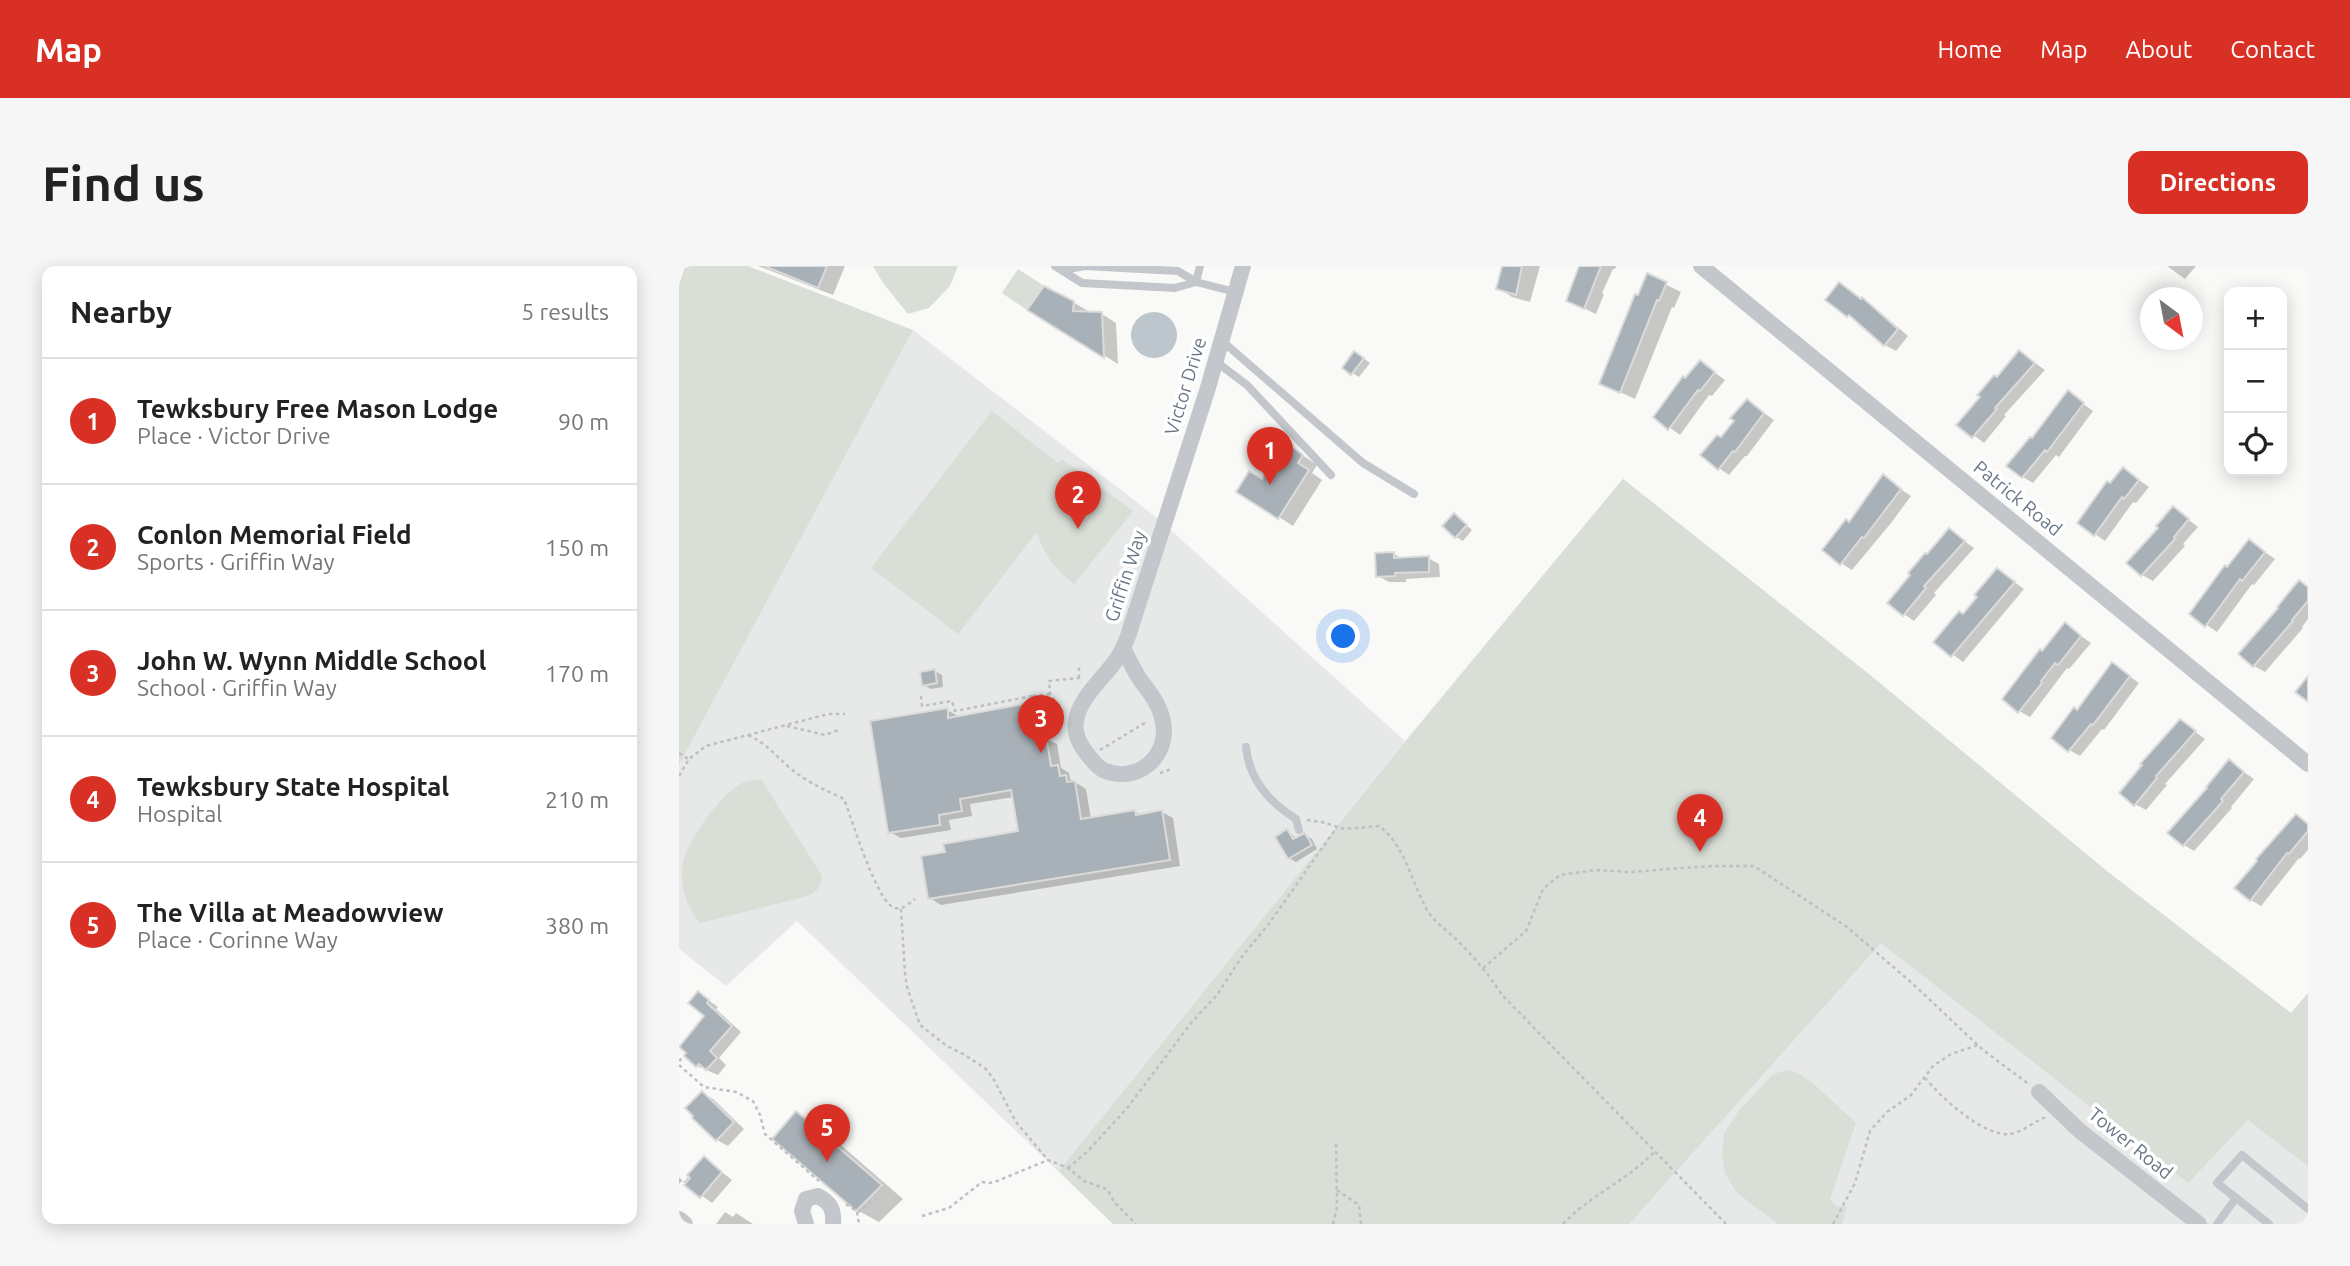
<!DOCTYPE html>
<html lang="en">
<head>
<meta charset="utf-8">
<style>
	:root { --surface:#fff; --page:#f6f6f6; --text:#222; --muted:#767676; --line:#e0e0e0; --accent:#d93025 }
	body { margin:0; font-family:Ubuntu,sans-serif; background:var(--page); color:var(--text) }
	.controls { position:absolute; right:21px; top:21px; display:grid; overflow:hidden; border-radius:14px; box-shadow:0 4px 18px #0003 }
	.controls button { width:63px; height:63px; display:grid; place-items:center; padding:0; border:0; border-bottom:2px solid var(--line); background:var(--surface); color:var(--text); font:35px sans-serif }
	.compass { position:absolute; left:1461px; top:21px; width:63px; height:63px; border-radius:50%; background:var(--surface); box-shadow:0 4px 18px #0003; rotate:148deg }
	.you { position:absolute; left:665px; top:371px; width:24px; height:24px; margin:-18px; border:5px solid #fff; border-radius:50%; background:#1a73e8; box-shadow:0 0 0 10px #1a73e833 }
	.badge { display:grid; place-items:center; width:46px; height:46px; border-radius:50%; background:var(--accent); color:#fff; font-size:23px; font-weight:700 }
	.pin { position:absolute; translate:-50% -58px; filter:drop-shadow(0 2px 4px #0008) }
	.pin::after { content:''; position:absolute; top:37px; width:24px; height:21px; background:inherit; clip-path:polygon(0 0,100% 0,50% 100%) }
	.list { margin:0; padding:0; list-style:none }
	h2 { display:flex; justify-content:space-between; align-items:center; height:91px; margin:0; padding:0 28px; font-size:30px }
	h2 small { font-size:23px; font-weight:400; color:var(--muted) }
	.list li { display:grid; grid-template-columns:46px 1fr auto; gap:21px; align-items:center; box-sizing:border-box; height:126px; padding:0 28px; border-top:2px solid var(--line) }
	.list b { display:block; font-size:26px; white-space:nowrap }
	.list p { margin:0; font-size:23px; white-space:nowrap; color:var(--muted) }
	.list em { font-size:23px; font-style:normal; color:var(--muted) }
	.icon { flex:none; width:38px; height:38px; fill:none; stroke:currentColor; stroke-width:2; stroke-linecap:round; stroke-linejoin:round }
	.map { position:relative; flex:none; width:1629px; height:958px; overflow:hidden; border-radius:14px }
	header { display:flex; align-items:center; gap:42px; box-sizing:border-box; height:98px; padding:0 35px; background:var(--accent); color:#fff }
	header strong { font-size:33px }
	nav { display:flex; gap:38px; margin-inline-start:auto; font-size:24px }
	.intro { display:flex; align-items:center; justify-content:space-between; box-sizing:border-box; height:168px; padding:0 42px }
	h1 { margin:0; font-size:49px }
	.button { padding:18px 32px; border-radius:14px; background:var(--accent); color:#fff; font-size:24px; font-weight:700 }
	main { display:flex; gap:42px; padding:0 42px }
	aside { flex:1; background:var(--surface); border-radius:14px; box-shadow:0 4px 18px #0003 }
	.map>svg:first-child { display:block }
</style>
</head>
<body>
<header>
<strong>Map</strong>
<nav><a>Home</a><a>Map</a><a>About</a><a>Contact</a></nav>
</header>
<div class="intro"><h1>Find us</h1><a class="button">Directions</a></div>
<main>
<aside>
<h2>Nearby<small>5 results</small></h2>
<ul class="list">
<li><span class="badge">1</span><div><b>Tewksbury Free Mason Lodge</b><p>Place · Victor Drive</p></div><em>90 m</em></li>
<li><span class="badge">2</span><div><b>Conlon Memorial Field</b><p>Sports · Griffin Way</p></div><em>150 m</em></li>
<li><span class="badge">3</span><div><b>John W. Wynn Middle School</b><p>School · Griffin Way</p></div><em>170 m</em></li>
<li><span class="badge">4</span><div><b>Tewksbury State Hospital</b><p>Hospital</p></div><em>210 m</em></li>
<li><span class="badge">5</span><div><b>The Villa at Meadowview</b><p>Place · Corinne Way</p></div><em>380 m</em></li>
</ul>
</aside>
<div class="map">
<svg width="1629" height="958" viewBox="0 0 1629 958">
	<rect width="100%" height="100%" fill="#f9f9f7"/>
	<path fill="#e7e8e8" d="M234,64L477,251L726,475L944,213L1196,413L1429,606L1612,747L1629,727V958H434L118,655L47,720L0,683V499Z"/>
	<g fill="#d9ded6">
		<path d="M6,0H69L234,64L0,499V19Z"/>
		<path d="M194,0H279L271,20L250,42L229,48L204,17Z"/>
		<path d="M339,3L365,20L348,44L323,27Z"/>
		<path d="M313,145L379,197L383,193L454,245L395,318C376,303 364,288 358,266L279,368L192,302Z"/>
		<path d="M944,213L1196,413L1429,606L1612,747L1629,727V900L1569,854L1509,917L1202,677L950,958H434L380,905L727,475Z"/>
		<path d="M82,513L143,610C142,621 138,625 129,630L21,657C7,640 0,618 4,596C10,572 40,531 61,518C67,515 75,514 82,513Z"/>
		<path d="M1110,804L1119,807L1136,819L1177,857L1151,933L1157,941L1168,940L1163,958H1099L1057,926L1046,907L1043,887L1045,868L1059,846L1094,808Z"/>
	</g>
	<circle fill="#bdc6cc" cx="475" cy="69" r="23"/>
	<g fill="#0003">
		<path d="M79,0H166L154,29Z"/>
		<path d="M824,0H861L851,36L833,31L819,22Z"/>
		<path d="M902,0H937L936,3H934L923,27L925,28L917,48L900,40Z"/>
		<path d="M1488,0H1517L1506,13Z"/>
		<path d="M969,10L1002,26L995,42L993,41L956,133L922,117Z"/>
		<path d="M1160,18L1194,40L1229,70L1217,85L1206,79L1180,55L1169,50Z"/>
		<path d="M394,36L409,45V47L423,48L437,57L439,98L351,43Z"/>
		<path d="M1341,86L1366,104L1325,149L1327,150L1305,177L1280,158Z"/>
		<path d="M683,91L691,97L680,111L673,107Z"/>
		<path d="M1021,96L1046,114L1033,130L1030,129L1001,169L976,151Z"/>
		<path d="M1389,127L1414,145L1380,191L1377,189L1354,217L1344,211L1354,174Z"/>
		<path d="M1068,135L1095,154L1068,190H1066L1050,209L1040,202L1043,173L1057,155Z"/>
		<path d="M613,182L638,199L633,207L643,214L614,260L600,251L584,215L590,212Z"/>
		<path d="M1444,203L1470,221L1457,237L1454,236L1426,275L1416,268L1432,219Z"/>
		<path d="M1204,211L1232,230L1212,257L1173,304L1162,297L1171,258Z"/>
		<path d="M1494,242L1519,261L1504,278L1506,280L1474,315L1463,309L1481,262Z"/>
		<path d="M775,249L793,264L784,275L777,271Z"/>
		<path d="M1270,264L1295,282L1255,327L1257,329L1235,355L1225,348Z"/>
		<path d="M1570,275L1596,293L1575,319L1573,318L1538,366L1512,348Z"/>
		<path d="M715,288L724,293L749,292L760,298L761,311L727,313V316H710L699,310Z"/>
		<path d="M1319,304L1345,323L1284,396L1257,376L1285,349Z"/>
		<path d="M1629,321V353L1623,361L1624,362L1586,406L1575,400L1561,388Z"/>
		<path d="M1386,359L1412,377L1390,403L1388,402L1351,451L1340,445L1364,387Z"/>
		<path d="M1433,398L1460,417L1425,464L1423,463L1401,490L1390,484L1399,445Z"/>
		<path d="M256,405L263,409L264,421L252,423L245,419Z"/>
		<path d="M350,439L361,445L365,472L378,478L382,502L390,507L391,513L407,523L412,553L456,546L463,549L483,546L494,552L501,600L262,639L251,632L268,587L341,567L335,531L291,538L293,550L270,554L272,564L222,572L211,566L268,444L279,450Z"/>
		<path d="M1502,455L1526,473L1486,518L1488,519L1467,544L1456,538Z"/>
		<path d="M1550,496L1575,513L1552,541L1553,542L1515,585L1505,579Z"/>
		<path d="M1617,550L1629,557V584L1621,593L1620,592L1582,640L1572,634Z"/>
		<path d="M608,565L618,573L626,569L633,573L638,583L617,596L610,592Z"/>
		<path d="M19,727L39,741L37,743L62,766L40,792L47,799L39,809L18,800L27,750Z"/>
		<path d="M23,827L34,833L65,863L49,880L38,874Z"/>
		<path d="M118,847L140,860L224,933L200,956L178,944L96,873Z"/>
		<path d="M25,892L53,914L33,937L3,915L0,918V911L5,916Z"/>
		<path d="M46,946L54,951L57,947L74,958H37Z"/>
	</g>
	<g fill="#a9b1b8" stroke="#dbdbd9" stroke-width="2">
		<path d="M85,0H148L139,22Z"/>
		<path d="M823,0H843L837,29L817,23Z"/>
		<path d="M900,0H922L905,43L887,35Z"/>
		<path d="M968,7L988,16L980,35L978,34L941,127L920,118L956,28L959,29Z"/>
		<path d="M1160,16L1182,33L1183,31L1219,63L1205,80L1170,49L1168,51L1146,34Z"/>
		<path d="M365,20L395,35L394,45L423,46L425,92L348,44Z"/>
		<path d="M1340,84L1356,97L1316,142L1318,143L1293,172L1277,159L1301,131L1298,129L1315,109L1318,111Z"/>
		<path d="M675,85L685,92L672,109L663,102Z"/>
		<path d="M1021,94L1036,106L1021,125L1019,124L989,164L974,151L1004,110L1006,112Z"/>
		<path d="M1389,124L1405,137L1368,186L1366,184L1343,212L1327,200L1351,171L1353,172Z"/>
		<path d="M1068,133L1085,147L1056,186L1054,185L1039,204L1021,189L1038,169L1042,171L1055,155L1051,152Z"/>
		<path d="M612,180L624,189L619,197L630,204L599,253L557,226L570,205L583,213L586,208L589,210L606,183L609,185Z"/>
		<path d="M1444,201L1460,214L1445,233L1443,231L1415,270L1398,257L1428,215L1431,217Z"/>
		<path d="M1204,208L1222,223L1185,272L1183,271L1161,299L1143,284L1167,253L1170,256Z"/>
		<path d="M1494,240L1510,253L1495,271L1496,273L1462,310L1447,297L1479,262L1477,260Z"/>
		<path d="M775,247L788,259L776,272L763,260Z"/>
		<path d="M1270,262L1286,275L1245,320L1247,322L1224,350L1208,337L1231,309L1229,307L1246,287L1248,288Z"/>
		<path d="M1570,273L1586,286L1563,315L1561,313L1526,361L1510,348L1546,299L1548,301Z"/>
		<path d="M715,286V292L750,290V306L716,307V310L697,311L696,287Z"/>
		<path d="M1318,302L1336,316L1272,391L1254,376L1280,345L1284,348L1298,331L1295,329Z"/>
		<path d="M1620,314L1629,321V335L1613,354L1614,355L1574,401L1559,388L1599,342L1598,341Z"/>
		<path d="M1386,356L1402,370L1379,399L1376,397L1362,415L1363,417L1339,447L1323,433L1361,383L1363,385Z"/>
		<path d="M1433,396L1451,410L1414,459L1412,458L1389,486L1372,472L1395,441L1398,444Z"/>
		<path d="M256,403L258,417L243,420L241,406Z"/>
		<path d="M1629,410V436L1616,426Z"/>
		<path d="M350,437L356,472L367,470L372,500L379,499L381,510L387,509L388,516L396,515L402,553L456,544L457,549L483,544L491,594L249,633L242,590L266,586L264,578L339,565L332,524L281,533L283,545L260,549L261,559L209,567L191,455L269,442V452Z"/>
		<path d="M1501,453L1517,465L1477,510L1478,512L1455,540L1440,527L1463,499L1461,498Z"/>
		<path d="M1550,493L1565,506L1542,533L1544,535L1504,580L1488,567L1528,522L1527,521Z"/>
		<path d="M1617,548L1629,558V565L1610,588L1608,587L1571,635L1555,622L1578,595L1577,593Z"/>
		<path d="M608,563L614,573L626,567L633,579L609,593L596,571Z"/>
		<path d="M19,725L30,734L28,737L53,760L31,785L38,792L27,804L20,798L17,801L5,790L7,787L0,781L25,750L9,737Z"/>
		<path d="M23,825L55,856L37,875L13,852L14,850L6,842Z"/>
		<path d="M117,845L203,919L177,945L93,873Z"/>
		<path d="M25,890L43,906L21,932L5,919L11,912L8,909Z"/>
	</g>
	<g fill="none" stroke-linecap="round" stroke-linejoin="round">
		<g stroke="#bdbfc2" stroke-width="2.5" stroke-dasharray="3.5 3.5" stroke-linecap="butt">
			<path d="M400,412V401"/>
			<path d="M371,428L353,430L359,470L381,466"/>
			<path d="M242,430L243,440L273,435L276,445L353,430"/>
			<path d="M384,446L371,428L370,415L400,412L401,417"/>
			<path d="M108,460L146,469L162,463"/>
			<path d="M69,469C87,477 97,490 112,503C128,516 146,524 165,533C173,553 198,638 216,642C224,644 230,637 236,633"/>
			<path d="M421,484L469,455"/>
			<path d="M0,487L9,493"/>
			<path d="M481,507L492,503"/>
			<path d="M0,510L10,493L27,480L149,448H166"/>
			<path d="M628,554L643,556L665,563L700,560C726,579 733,617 748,644C756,657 768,664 779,675C796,692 810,709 823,729L1047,958"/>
			<path d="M222,643L226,707L228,721L241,759L268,780L286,789L307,803L315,814L337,856L369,894L389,902L405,915L428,923L436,937L457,958"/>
			<path d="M804,702L847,665L864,623L881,609L916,604L951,606L1034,600H1075L1168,661L1234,718L1304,784L1351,819"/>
			<path d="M0,795L5,790"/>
			<path d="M0,799L25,821L57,826L74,835L81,849L86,868L140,915"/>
			<path d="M1246,812C1263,832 1304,871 1332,868C1343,866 1356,855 1367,851"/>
			<path d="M389,902L409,885L449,841L512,757L538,729L564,689L589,659L658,561"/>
			<path d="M658,924L680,939L682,958"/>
			<path d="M167,938L179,946L197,933"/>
			<path d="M178,946L180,958"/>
			<path d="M243,950L270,942L303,916L311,917L318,915L369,894"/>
			<path d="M654,958L658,941L657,874"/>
			<path d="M884,958C911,929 948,915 975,886"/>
			<path d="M1154,958L1176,917L1191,865L1208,846L1232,829L1254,800L1272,788L1299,779"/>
		</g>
		<g stroke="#c3c6ca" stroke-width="8">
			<path d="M376,0L403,17L496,22L517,16"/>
			<path d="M384,4L406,0L499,5L517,16L556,26"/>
			<path d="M517,16L521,0"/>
			<path d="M542,74L684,197L735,228"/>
			<path d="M536,95L568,119L652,209"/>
			<path d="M567,481C570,514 590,536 617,553L620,564"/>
			<path d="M1538,958L1557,932"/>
			<path d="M1590,958L1538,917L1563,889L1629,943"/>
		</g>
		<g stroke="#c3c6ca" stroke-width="16">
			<path d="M1022,0L1629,498"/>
			<path d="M444,382C450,393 455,405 462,415C472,428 481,439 484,456C491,491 457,519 424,504C417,500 411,492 406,485C399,476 395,467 397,455C400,432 425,412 437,394C443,386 446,378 449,370L528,125L564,0"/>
			<path d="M1360,826L1401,865L1520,958"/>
			<path d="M0,953L6,958"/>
			<path d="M127,958L123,945L127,933L139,930C152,937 155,944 154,958"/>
		</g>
	</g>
	<g text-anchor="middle" stroke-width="7" stroke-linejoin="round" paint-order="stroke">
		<g font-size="19" fill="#697887" stroke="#fff">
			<text transform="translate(506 120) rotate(-73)" y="7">Victor Drive</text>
			<text transform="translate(1339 232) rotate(39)" y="7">Patrick Road</text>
			<text transform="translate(446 310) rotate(-72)" y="7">Griffin Way</text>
			<text transform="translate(1452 877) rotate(39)" y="7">Tower Road</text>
		</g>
	</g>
</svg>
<div class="controls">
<button>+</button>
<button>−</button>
<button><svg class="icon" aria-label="locate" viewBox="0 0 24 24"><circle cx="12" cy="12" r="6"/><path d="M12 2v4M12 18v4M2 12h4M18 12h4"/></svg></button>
</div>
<svg class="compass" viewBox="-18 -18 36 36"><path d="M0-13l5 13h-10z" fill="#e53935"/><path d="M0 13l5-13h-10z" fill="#767676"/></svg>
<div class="you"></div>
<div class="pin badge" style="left:591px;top:219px">1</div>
<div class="pin badge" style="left:399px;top:263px">2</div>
<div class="pin badge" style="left:362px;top:487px">3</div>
<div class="pin badge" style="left:1021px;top:586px">4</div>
<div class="pin badge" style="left:148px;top:896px">5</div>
</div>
</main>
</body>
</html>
